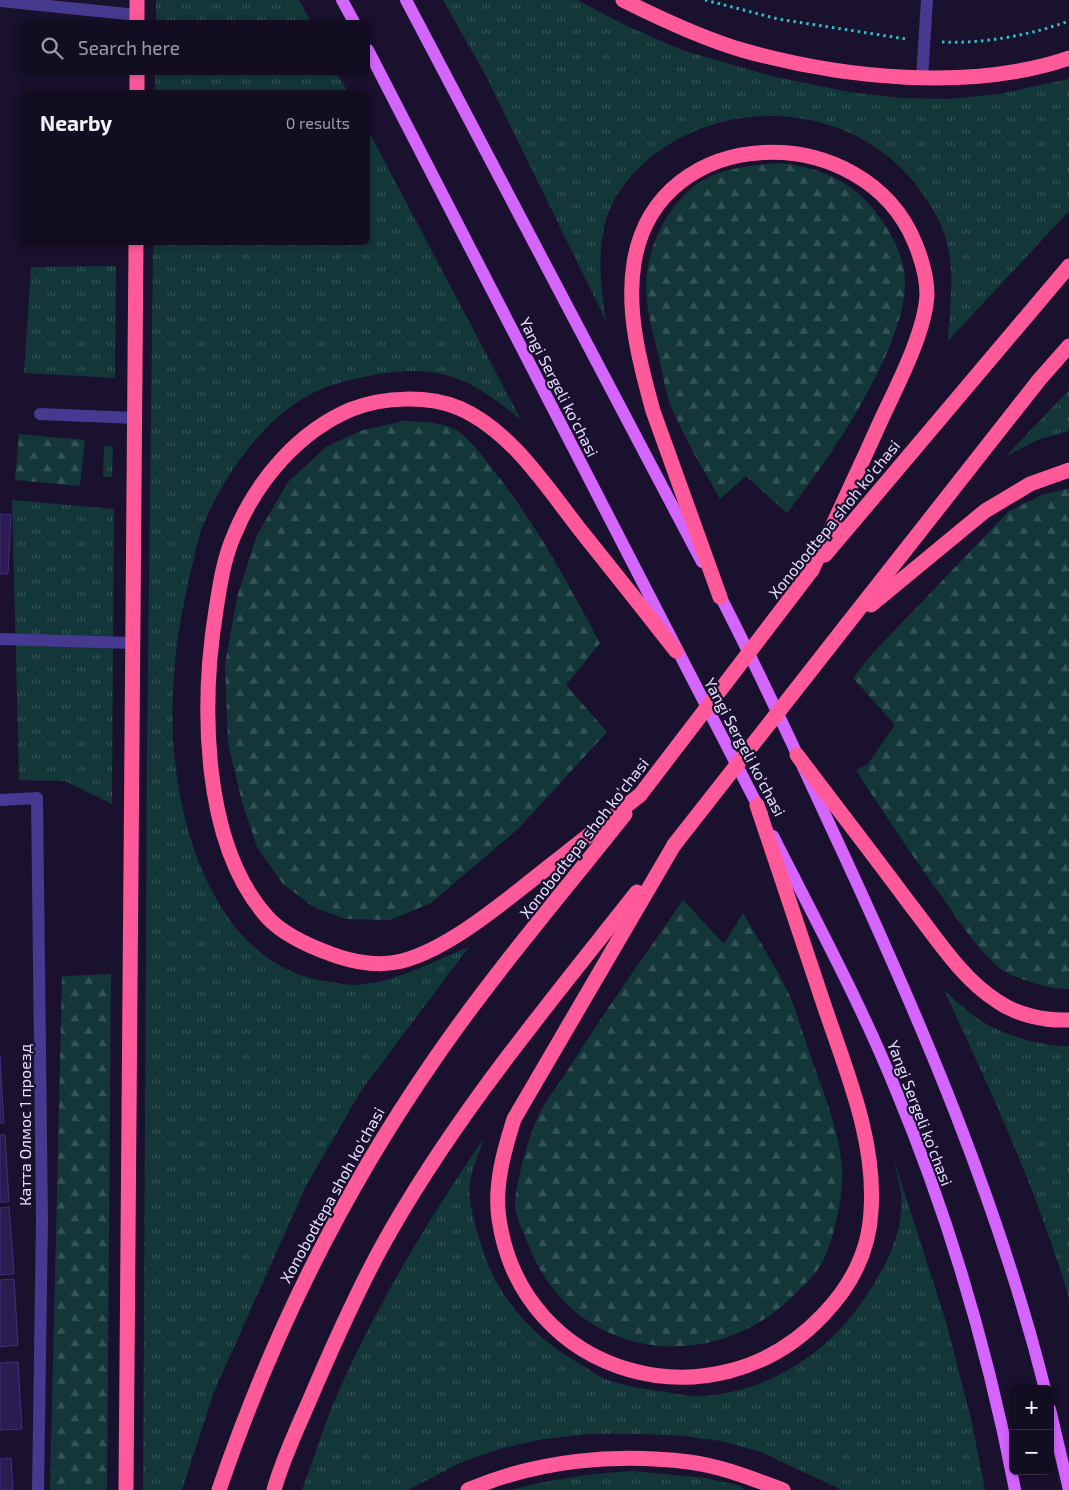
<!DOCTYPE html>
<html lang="en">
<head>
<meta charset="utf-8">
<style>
	:root { --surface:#130d22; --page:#201b2f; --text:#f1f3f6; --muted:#9d9ca5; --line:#322d40 }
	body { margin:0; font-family:"Exo 2",sans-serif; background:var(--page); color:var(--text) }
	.controls { position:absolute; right:15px; bottom:15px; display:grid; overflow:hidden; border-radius:8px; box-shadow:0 2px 8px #0003 }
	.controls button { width:45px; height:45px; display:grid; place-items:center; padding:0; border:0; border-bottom:1px solid var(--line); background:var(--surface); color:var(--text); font:25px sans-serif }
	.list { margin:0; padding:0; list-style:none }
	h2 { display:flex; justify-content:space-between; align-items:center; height:65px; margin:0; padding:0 20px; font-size:21px }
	h2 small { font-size:16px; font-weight:400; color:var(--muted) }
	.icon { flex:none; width:28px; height:28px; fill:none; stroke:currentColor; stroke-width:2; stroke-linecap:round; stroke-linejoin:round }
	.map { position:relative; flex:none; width:1069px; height:1490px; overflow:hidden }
	.search { position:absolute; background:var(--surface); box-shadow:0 2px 8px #0003; left:20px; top:20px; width:350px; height:55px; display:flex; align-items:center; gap:12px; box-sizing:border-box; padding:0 18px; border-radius:8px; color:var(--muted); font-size:19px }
	.panel { position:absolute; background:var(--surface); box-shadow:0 2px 8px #0003; left:20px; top:90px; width:350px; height:155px; border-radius:8px }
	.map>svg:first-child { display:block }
</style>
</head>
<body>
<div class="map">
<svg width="1069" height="1490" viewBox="0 0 1069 1490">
	<defs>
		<pattern id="grass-tufts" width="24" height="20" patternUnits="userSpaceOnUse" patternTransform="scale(1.25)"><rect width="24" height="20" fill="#133638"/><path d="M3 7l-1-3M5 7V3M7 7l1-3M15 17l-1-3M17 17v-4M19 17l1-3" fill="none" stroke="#355356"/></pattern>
		<pattern id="forest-firs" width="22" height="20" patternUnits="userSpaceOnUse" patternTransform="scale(1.25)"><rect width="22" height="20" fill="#133638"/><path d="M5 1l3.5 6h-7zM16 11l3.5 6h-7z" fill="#355356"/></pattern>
	</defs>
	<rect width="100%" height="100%" fill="#19112e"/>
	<g fill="url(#grass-tufts)">
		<path d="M156,0H299L311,22H156Z"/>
		<path d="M443,0H577L627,26L682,50L771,76L849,92L901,98L949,99L999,94L1069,79V211L948,341C949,310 955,277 948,247C944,226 932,207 920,190C860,107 739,93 658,152C634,169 612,195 605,224C597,255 601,290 606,321L486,76Z"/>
		<path d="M155,73H337L348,92H155Z"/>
		<path d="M368,130L521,420C467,374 434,362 363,377C342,382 321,387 302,399C257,427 221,481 201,530C197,542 195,555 192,567C177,625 169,690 174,750C181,842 223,969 330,982C338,983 348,985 356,985C396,982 432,962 469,947L361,1091L306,1186L214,1392L182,1490H143L147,755L153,243L368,242Z"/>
		<path d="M116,266L115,378L24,373L31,267Z"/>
		<path d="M1069,390V431L1037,440L1005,457Z"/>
		<path d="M104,446H113L112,477H103Z"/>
		<path d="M12,500L114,509L112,804L65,781L19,780Z"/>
		<path d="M944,990C952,998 961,1006 970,1013C995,1033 1037,1046 1069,1046V1298C1037,1191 991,1091 944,990Z"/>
		<path d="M484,1138C480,1151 474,1164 471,1177C466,1200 475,1222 481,1244C496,1297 534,1339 582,1365C590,1370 599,1377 608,1380C627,1386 647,1390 667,1392C678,1394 690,1397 701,1396C768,1392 827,1354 864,1299C884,1270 905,1232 901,1194C900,1181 895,1167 892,1154L947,1325L972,1423L985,1490H842L761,1452L721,1441L683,1436L640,1434H588L538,1440L499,1449L460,1463L408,1490H302C314,1459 323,1427 336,1397C376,1306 428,1220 484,1138Z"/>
		<path d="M634,1471L705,1478L741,1486L744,1490H511C552,1479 592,1473 634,1471Z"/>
	</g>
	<g fill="url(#forest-firs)">
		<path d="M778,163C820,167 855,181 880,218C893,236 904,257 905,280C907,346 828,462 787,513L746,476L720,499C704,470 685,440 672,409C665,393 663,374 659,357C653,334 646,310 646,286C647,247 666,207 697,184C719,168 752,165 778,163Z"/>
		<path d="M403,421C421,422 447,421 462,434C476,446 489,465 501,480C540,531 570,587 600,643L566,685L607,732L519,828L431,903L390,920L346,919L315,908L283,884L257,847L242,802L228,743L225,665L237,597L257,535L288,482L326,447L360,431Z"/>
		<path d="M19,434L85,440L80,486L15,480Z"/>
		<path d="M1069,488V989C1050,990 1011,978 997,966C975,946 959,921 942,897C912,856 884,813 856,770L867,765L895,725L853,678L871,655L1009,511L1042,495Z"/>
		<path d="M683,900L724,944L743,913C758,939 775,965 788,992C796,1009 801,1028 807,1046C821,1087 845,1140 842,1183C841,1205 833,1241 823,1261C816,1275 801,1288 790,1299C707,1377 575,1358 530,1249C525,1235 514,1215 515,1201C518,1175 526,1147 535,1123C543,1103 559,1084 571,1065C606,1009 645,955 683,900Z"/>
		<path d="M111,974L107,1490H50L62,976Z"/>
	</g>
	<g fill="#2b1c50" stroke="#442d7d">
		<path d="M0,514L11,515L8,574H0Z"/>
		<path d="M0,1056L4,1123H0Z"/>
		<path d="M0,1135H5L9,1202H0Z"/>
		<path d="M9,1207L14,1274L0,1275V1208Z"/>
		<path d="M14,1279L18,1345L0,1347V1280Z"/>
		<path d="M18,1362L22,1429L0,1430V1363Z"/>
		<path d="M11,1458L13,1490H0V1459Z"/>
	</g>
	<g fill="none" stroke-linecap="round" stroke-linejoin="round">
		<g stroke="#2bc0c5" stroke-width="3" stroke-dasharray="2.5 4" stroke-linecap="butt">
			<path d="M705,0L778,19L906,39"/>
			<path d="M942,42C983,44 1031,35 1069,21"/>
		</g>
		<g stroke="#453a8f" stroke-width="12">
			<path d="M40,414L135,418"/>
			<path d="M0,639L133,643"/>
		</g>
		<g stroke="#453a8f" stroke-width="12">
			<path d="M0,1L137,15"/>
			<path d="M922,78L927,0"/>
			<path d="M0,800L37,798L42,1220L38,1490"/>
		</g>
		<g stroke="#d465ff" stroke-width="12">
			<path d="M342,0L354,22"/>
			<path d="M406,0L702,562"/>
			<path d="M368,50L762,814"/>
			<path d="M716,588C761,674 801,763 842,851C923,1026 998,1202 1045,1389"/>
			<path d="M773,836C815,919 860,1002 895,1088C948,1215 989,1355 1015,1490"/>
			<path d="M1050,1409L1069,1490"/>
		</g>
		<g stroke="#ff5999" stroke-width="15">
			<path d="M137,0V22"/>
			<path d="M623,0C661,19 701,38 742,50C841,78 970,92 1069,58"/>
			<path d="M137,92V72"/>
			<path d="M825,555L1069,266"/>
			<path d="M720,597L653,411C640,364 626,312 634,263C657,120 864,118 915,243C922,260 927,277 927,295C925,332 898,384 882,418C859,469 835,520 812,570"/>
			<path d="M871,605L985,511L1030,484L1069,470"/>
			<path d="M848,623L1039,380L1069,346"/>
			<path d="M797,755C834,804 872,853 909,903C935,936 961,978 997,1001C1017,1015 1045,1021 1069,1020"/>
			<path d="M640,795C606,822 571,849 537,876C500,905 448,949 402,961C379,967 352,962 331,954C309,946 284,935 268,918C201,844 201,703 216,610C220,584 224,557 235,533C257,480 299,431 352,409C384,397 427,395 459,408C512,431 547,488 581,531C613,571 645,611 676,651"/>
			<path d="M674,845L514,1119C504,1151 494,1185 499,1219C522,1378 715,1430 823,1315C851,1286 869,1252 871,1211C876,1141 847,1073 825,1008C802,941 780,873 757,805"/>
			<path d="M126,1490L136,242"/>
			<path d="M219,1490C271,1337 342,1193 434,1060C493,974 561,895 625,814"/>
			<path d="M274,1490C284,1454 302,1419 316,1385C336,1339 357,1292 381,1248C452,1119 547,1006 637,892"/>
			<path d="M468,1490C537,1460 615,1453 689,1462C721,1466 753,1479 783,1490"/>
		</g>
		<g stroke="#ff5999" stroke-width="15">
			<path d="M640,795L812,570"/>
			<path d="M674,845L848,623"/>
		</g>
	</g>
	<g text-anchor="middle" stroke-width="4.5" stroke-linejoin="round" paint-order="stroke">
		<g font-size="16" fill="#e5deff" stroke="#19112e">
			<text transform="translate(559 387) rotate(63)" y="6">Yangi Sergeli ko'chasi</text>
			<text transform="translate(834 519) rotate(-51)" y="6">Xonobodtepa shoh ko'chasi</text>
			<text transform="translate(745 747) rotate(62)" y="6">Yangi Sergeli ko'chasi</text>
			<text transform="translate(584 838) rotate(-52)" y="6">Xonobodtepa shoh ko'chasi</text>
			<text transform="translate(920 1113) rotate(69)" y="6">Yangi Sergeli ko'chasi</text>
			<text transform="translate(25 1125) rotate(-90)" y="6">Катта Олмос 1 проезд</text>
			<text transform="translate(332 1195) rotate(-61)" y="6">Xonobodtepa shoh ko'chasi</text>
		</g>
	</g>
</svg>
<div class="controls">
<button>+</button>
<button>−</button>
</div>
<div class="search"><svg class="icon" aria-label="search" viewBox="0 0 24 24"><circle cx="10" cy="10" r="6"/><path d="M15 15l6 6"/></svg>Search here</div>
<section class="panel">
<h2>Nearby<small>0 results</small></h2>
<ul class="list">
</ul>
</section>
</div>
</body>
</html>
